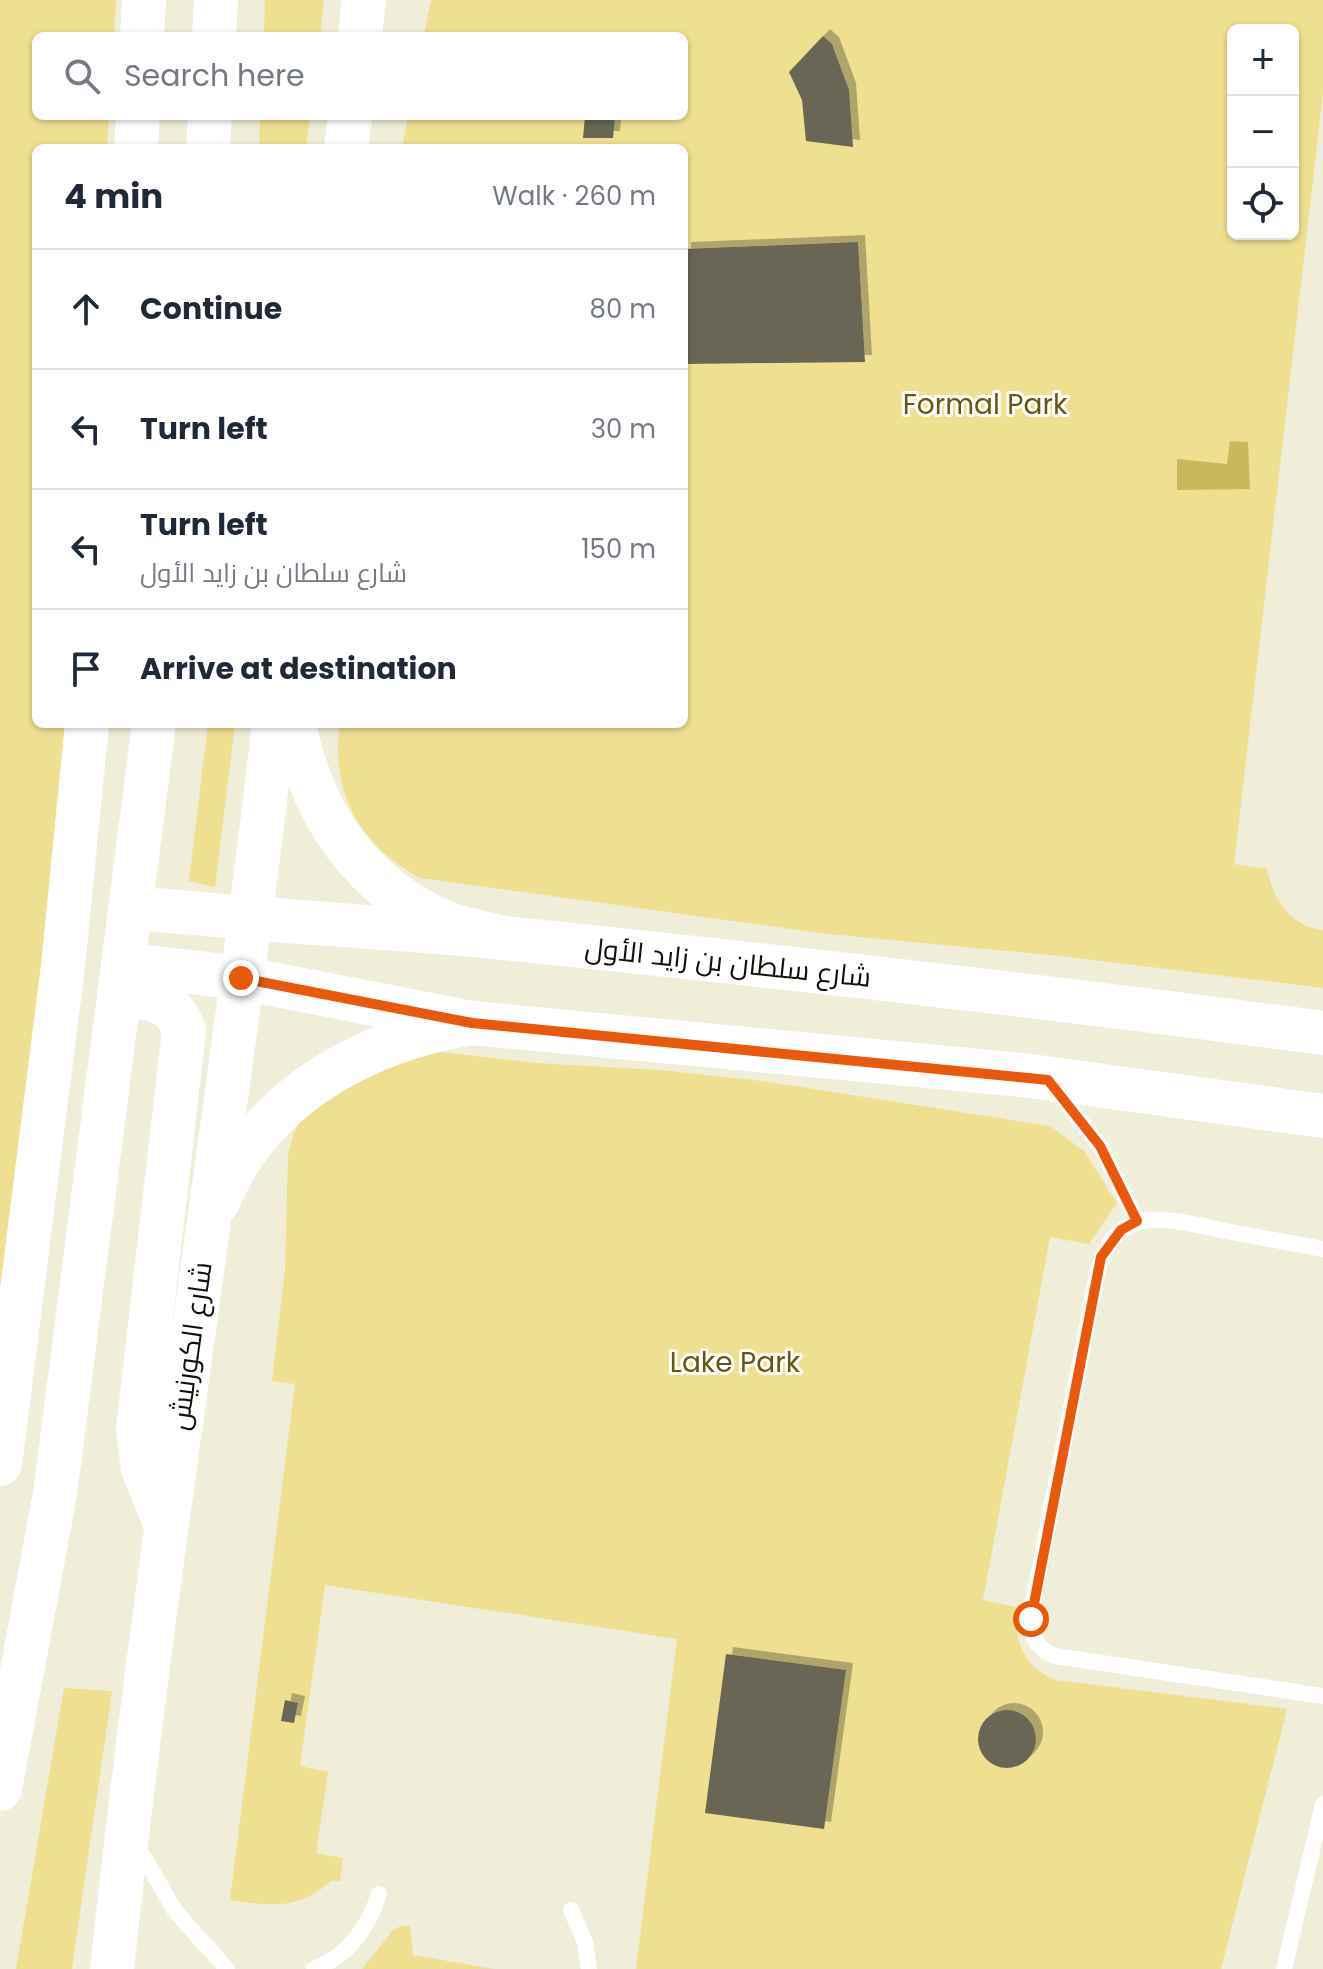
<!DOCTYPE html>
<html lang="en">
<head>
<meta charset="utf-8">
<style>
	:root { --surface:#fff; --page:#f6f6f7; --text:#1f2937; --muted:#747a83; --line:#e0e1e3 }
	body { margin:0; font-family:Poppins,Cairo,sans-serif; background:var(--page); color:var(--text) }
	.controls { position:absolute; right:24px; top:24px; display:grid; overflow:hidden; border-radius:12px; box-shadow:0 2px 6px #0004 }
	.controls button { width:72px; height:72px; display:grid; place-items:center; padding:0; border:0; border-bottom:2px solid var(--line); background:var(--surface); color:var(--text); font:40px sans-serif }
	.stop { position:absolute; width:24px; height:24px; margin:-18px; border:6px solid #ea580c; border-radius:50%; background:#fff }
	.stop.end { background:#ea580c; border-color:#fff; box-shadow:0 2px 8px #0008 }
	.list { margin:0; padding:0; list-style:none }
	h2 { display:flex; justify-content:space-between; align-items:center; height:104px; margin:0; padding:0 32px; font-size:34px }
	h2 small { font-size:26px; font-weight:400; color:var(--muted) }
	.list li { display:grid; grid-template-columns:52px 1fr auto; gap:24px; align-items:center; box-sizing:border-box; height:120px; padding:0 32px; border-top:2px solid var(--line) }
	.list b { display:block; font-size:30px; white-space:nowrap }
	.list p { margin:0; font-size:26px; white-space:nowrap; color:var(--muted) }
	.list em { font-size:26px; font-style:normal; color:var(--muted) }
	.icon { flex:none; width:44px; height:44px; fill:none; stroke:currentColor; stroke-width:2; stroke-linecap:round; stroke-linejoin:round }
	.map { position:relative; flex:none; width:1323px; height:1969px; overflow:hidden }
	.search { position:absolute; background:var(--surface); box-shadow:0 2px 6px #0004; left:32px; top:32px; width:656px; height:88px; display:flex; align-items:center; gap:20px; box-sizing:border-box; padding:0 28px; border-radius:12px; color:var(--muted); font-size:30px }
	.panel { position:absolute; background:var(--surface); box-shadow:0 2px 6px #0004; left:32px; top:144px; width:656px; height:584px; border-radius:12px }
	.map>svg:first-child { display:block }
</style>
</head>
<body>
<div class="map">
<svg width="1323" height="1969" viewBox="0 0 1323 1969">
	<defs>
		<filter id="shadow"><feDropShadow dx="7" dy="-7" stdDeviation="0" flood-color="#0004"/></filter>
	</defs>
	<rect width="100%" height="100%" fill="#f0edd8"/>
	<g fill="#efdf90" fill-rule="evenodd">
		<path d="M0,0H116L114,36H36V116H109L107,148H36V724H71L0,1320Z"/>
		<path d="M265,0H324L320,36H264Z"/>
		<path d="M431,0H1323V93L1234,864L1267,869C1273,898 1290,927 1323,930V988L1060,956L828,934L420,878C360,845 330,793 340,724H684V148H402L408,116H684V36H424ZM1233,30H1293V234H1233Z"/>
		<path d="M260,116H310L306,148H259Z"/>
		<path d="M208,724H235L215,887L189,881Z"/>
		<path d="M423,1050L536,1063L659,1070L762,1081L1050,1126L1084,1151L1117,1203L1089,1244L1050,1237L983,1600L1016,1607C1013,1640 1024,1668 1056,1680L1287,1709L1221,1969H636L677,1639L325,1585L300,1766L328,1772L316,1853L343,1858L340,1881H331C299,1910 271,1906 230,1900L295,1384L272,1381L285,1269L288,1155L293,1135L304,1112L321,1092Z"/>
		<path d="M64,1688L112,1691L72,1969H16Z"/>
		<path d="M401,1926H410L413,1955L494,1969H362L393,1930Z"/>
	</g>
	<path fill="#cab95c" d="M1230,441L1248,442L1250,489L1177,490V459L1227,464Z"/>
	<g fill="#696654" filter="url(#shadow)">
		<path d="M823,36L832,44L849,90L853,147L806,141L802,100L789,72Z"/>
		<path d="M585,116H615L613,138H583Z"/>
		<path d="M858,242L865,362L684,364V249Z"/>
		<path d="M726,1654L846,1670L824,1829L705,1813Z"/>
		<path d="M285,1700L298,1703L294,1723L281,1721Z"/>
		<circle cx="1007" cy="1739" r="29"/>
	</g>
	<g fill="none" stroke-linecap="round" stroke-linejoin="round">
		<g stroke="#fff" stroke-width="16">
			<path d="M1054,1087L1100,1146L1137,1221"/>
			<path d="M1323,1249C1291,1243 1258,1237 1226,1231C1170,1220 1114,1199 1097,1275L1033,1602C1030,1627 1029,1646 1055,1656L1323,1696"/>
			<path d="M137,1845L175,1911L227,1969"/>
			<path d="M571,1910L585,1942L589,1969"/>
			<path d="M314,1969C349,1956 368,1928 379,1894"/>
			<path d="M1284,1969L1323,1804"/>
		</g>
		<g stroke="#fff" stroke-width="44">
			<path d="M131,907C256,921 381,926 505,938C778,966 1051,997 1323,1033"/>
			<path d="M123,964L241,978L472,1023L1023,1075L1323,1116"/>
		</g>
		<g stroke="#fff" stroke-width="44">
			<path d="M142,36L144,0"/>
			<path d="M214,36L216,0"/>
			<path d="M360,36L364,0"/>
			<path d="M136,148L138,116"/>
			<path d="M208,148L210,116"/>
			<path d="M346,148L350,116"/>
			<path d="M294,724C312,814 361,889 449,924C466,930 486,933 503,938"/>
			<path d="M119,995C150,998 174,998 184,1031L138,1429L143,1469L165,1523"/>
			<path d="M218,1202C260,1096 366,1040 472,1023"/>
			<path d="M0,1464L63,966L87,724"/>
			<path d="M0,1789L55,1494L154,724"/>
			<path d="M112,1969C156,1553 226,1140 274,724"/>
		</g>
	</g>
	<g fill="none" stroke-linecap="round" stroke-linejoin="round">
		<path stroke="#ea580c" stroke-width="10" d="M241,978L472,1023L1048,1080L1100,1146L1137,1221L1121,1230L1101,1257L1031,1619"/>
	</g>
	<g text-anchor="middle" stroke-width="6" stroke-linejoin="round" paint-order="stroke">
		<g font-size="28" fill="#645811" stroke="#fff">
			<text x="985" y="414">Formal Park</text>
			<text x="735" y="1372">Lake Park</text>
		</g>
		<g font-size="28" fill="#110f08" stroke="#fff">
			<text transform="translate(728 962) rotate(6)" y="10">شارع سلطان بن زايد الأول</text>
			<text transform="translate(190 1346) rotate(-82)" y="10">شارع الكورنيش</text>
		</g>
	</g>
</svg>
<div class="controls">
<button>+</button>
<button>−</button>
<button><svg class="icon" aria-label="locate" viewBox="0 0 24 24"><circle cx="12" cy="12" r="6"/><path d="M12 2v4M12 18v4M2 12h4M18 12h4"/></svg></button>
</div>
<div class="stop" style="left:1031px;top:1619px"></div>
<div class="stop end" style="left:241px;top:978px"></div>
<div class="search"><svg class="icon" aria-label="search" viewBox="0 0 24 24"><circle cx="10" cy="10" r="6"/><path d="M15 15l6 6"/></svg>Search here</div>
<section class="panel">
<h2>4 min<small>Walk · 260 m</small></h2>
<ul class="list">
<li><svg class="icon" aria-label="ahead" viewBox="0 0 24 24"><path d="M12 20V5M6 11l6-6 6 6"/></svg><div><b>Continue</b></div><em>80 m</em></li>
<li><svg class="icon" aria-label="left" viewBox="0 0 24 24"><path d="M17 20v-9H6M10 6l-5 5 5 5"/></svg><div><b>Turn left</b></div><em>30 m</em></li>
<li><svg class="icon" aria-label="left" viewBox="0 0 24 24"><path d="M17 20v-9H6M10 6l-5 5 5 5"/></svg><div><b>Turn left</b><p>شارع سلطان بن زايد الأول</p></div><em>150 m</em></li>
<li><svg class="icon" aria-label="arrive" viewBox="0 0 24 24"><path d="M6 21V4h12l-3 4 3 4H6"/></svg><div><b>Arrive at destination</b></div></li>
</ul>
</section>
</div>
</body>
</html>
